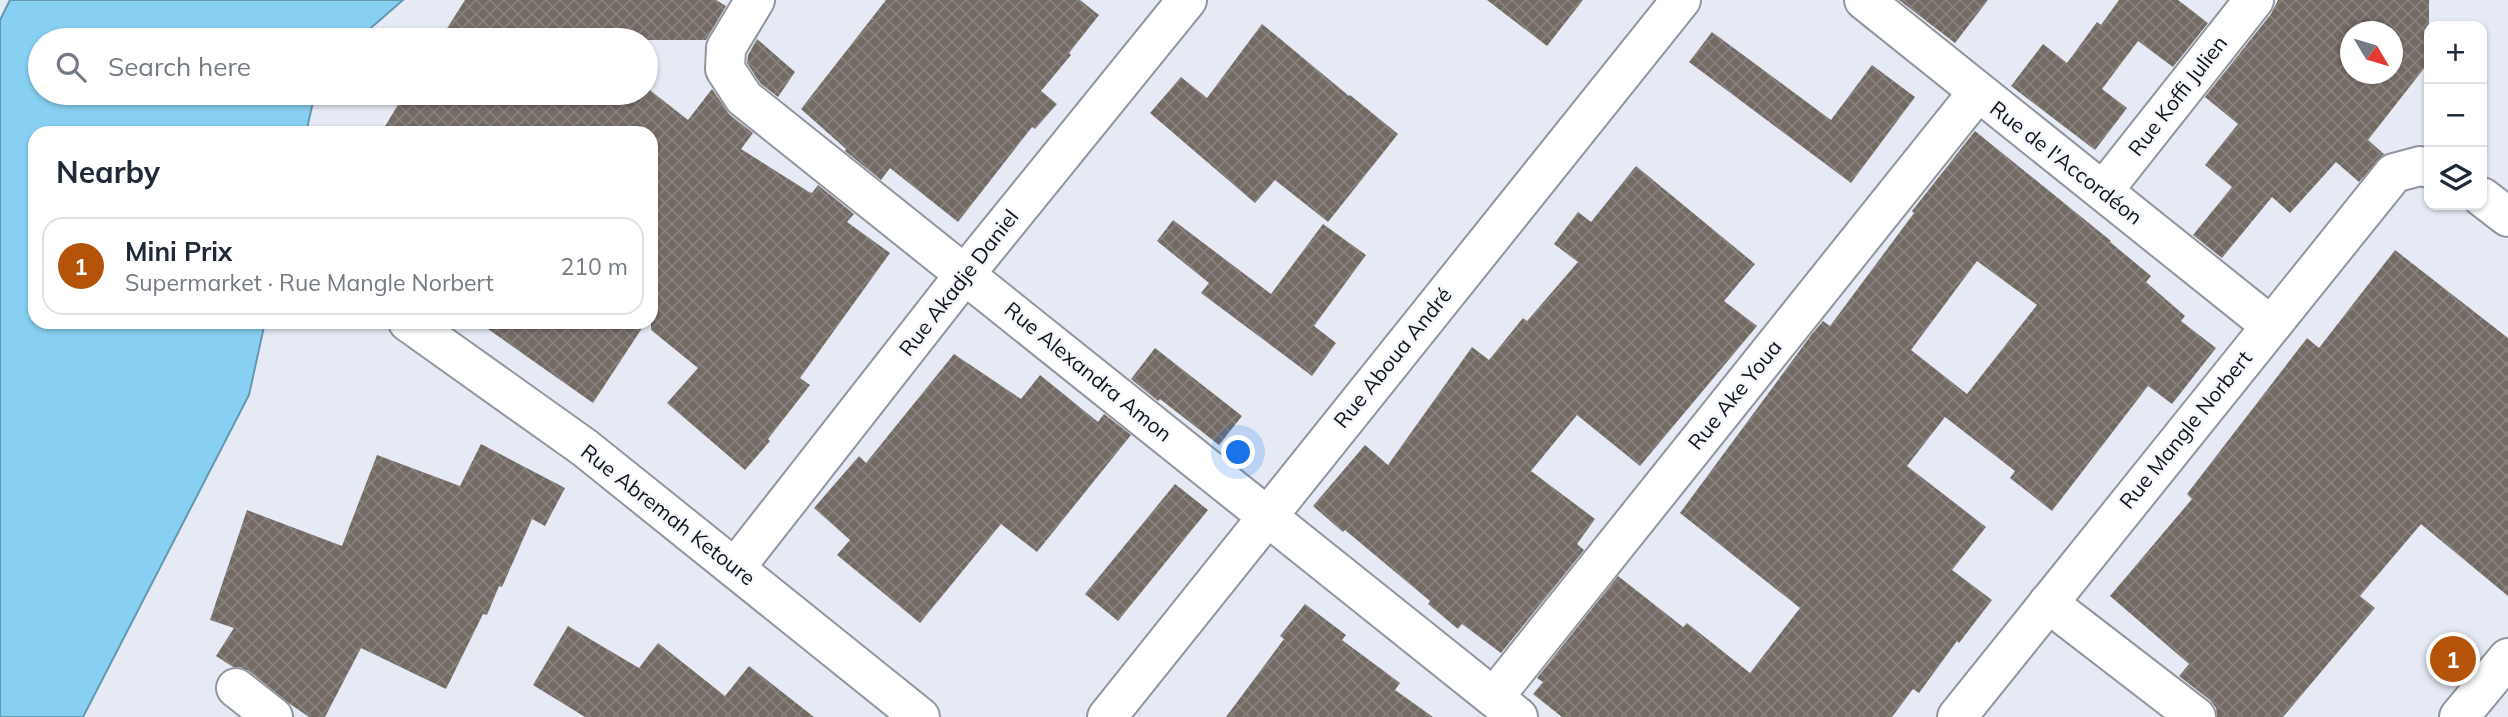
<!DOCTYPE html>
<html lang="en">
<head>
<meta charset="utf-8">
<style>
	:root { --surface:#fff; --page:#f6f6f7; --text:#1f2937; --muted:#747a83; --line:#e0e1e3; --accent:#b45309 }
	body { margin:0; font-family:Mulish,sans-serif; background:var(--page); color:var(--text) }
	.controls { position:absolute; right:21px; top:21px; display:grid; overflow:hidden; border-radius:14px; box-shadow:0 2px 5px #0004 }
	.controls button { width:63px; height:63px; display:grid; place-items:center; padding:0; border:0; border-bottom:2px solid var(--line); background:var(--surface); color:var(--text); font:35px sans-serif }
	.compass { position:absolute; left:2340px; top:21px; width:63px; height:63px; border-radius:50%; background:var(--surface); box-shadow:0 2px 5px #0004; rotate:128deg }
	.you { position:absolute; left:1239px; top:453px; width:24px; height:24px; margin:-18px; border:5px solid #fff; border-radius:50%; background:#1a73e8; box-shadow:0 0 0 10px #1a73e833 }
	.badge { display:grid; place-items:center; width:46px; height:46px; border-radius:50%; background:var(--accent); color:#fff; font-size:23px; font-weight:700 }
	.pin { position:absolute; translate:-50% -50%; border:4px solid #fff; box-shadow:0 2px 7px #0006 }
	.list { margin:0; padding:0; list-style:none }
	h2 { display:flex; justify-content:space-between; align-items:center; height:91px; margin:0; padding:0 28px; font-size:30px }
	h2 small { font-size:23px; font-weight:400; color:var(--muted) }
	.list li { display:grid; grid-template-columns:46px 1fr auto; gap:21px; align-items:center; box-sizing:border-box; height:98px; margin:0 14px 14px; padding:0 14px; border:2px solid var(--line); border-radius:21px }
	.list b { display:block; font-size:26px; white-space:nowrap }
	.list p { margin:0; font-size:23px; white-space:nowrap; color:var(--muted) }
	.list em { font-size:23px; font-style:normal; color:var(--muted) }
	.icon { flex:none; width:38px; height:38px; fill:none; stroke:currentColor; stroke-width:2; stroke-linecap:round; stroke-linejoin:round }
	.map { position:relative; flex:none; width:2508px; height:717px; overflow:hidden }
	.search { position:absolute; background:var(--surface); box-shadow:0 2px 5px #0004; left:28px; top:28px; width:630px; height:77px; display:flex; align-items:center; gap:18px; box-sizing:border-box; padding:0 24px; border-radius:38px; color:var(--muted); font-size:26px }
	.panel { position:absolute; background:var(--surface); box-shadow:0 2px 5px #0004; left:28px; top:126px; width:630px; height:203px; border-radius:21px }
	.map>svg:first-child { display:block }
</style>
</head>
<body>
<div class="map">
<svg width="2508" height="717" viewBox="0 0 2508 717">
	<defs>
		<pattern id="building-cross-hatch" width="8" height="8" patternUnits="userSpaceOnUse" patternTransform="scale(1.75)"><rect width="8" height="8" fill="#736a64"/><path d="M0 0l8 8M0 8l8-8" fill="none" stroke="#88817e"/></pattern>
	</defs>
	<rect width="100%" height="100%" fill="#e5eaf5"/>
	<path fill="#87d0f2" stroke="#6497b0" stroke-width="2" d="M10,0H403L357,40H40V93H315L306,133H35V322H265L249,395L83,717H0V20Z"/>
	<g fill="url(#building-cross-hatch)" fill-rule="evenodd">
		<path d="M465,0H716L726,6L706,40H443L449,32L446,30Z"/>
		<path d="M886,0H1080L1099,15L1069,53L1071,55L1041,91L1057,104L1035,129L1032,127L958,222L890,168L881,180L845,151L846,149L801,109Z"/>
		<path d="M1487,0H1583L1547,46Z"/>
		<path d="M1899,0H1988L1955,43Z"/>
		<path d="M2119,0H2178L2208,23L2173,67L2138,41L2102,89L2127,108L2095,150L2011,86L2043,44L2067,63L2097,22L2101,25Z"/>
		<path d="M2278,0H2429V62L2368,140L2384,154L2359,182L2336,162L2290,213L2272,197L2222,258L2193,235L2232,187L2205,165L2238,124L2205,97L2271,14ZM2350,32H2392V74H2350Z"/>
		<path d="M1262,24L1349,96L1350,95L1398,134L1328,222L1275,180L1255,203L1150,113L1181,77L1207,98Z"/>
		<path d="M1712,32L1831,120L1872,65L1915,97L1851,183L1689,62Z"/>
		<path d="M757,39L795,72L778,97L760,83L747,63L748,55Z"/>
		<path d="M646,87L688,120L712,89L730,115L753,133L741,149L809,192L812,193L818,185L854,214L847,222L890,253L800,378L810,385L768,439L770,441L745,470L667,403L698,368L651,330V133H381L405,93H646Z"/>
		<path d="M1975,131L2111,241L2110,242L2151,276L2146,282L2185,316L2181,321L2216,348L2172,404L2148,386L2052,511L2010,478L2015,471L1945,417L1907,466L1986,527L1952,570L1992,600L1959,643L1957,641L1919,693L1913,689L1892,717H1562L1533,694L1543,682L1537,678L1618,576L1683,627L1687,623L1750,673L1800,608L1680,513L1812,334L1823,321L1830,326L1914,213L1912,211ZM1977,261L2037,305L1967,394L1911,350Z"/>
		<path d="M1636,166L1755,264L1724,301L1757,326L1640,466L1577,415L1531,471L1595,519L1577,544L1584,550L1501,653L1462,624L1458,629L1428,604L1430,601L1345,530L1343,532L1313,506L1365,445L1388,465L1472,347L1489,360L1523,318L1527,321L1578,262L1554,244L1578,212L1591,222Z"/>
		<path d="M1173,220L1271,294L1323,224L1366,255L1314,326L1336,343L1312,376L1201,293L1209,283L1157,241Z"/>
		<path d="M2395,250L2508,338V596L2421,524L2360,596L2375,608L2283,717H2217L2216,708L2210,700L2179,676L2189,664L2110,596L2192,499L2187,494L2307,338L2319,348Z"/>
		<path d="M478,322H646L593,403Z"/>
		<path d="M1155,348L1242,416L1219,445L1160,399L1158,401L1131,379Z"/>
		<path d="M954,354L1021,399L1040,375L1098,422L1104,414L1131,435L1037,552L1001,524L920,623L837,555L850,540L814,508L859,456L866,463Z"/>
		<path d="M481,444L565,488L545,526L532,519L502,587L499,586L487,615L483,614L446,689L361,648L325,717H309L290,704L249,671L240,667H233L216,656L234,628L210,620L247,510L342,546L377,455L460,486Z"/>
		<path d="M1175,484L1208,510L1118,621L1085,594Z"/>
		<path d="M1305,604L1346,635L1342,640L1400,683L1395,690L1433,717H1226L1284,639L1280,636Z"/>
		<path d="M568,626L639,668L658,643L725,696L749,666L814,717H585L533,685Z"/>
	</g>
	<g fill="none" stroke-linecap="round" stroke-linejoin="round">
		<defs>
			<g id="minor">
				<path d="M755,0L726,48L725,69L744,98L1518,717"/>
				<path d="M1864,0L2270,325"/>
				<path d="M2103,191L2254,0"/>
				<path d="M2482,197L2508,217"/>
				<path d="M408,322L585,448L920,717"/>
				<path d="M735,568L965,274L1187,0"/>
				<path d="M2048,603L2196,717"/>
				<path d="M236,688L273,717"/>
				<path d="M1494,697L1977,93"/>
				<path d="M1107,717L1681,0"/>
				<path d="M1957,717L2394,173L2420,166L2429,168"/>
				<path d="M2459,717L2508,658"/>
			</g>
		</defs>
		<use href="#minor" stroke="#90959e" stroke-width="42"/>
		<use href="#minor" stroke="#fff" stroke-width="38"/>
	</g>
	<g text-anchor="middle" stroke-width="5" stroke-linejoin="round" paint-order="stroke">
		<g font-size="21" fill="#111316" stroke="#f4f7fe">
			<text transform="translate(2178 96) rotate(-52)" y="7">Rue Koffi Julien</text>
			<text transform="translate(2066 163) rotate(38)" y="7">Rue de l'Accordéon</text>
			<text transform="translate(959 283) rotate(-52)" y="7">Rue Akadje Daniel</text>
			<text transform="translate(1393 358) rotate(-51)" y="7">Rue Aboua André</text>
			<text transform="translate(1088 372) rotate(39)" y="7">Rue Alexandra Amon</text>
			<text transform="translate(1735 395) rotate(-51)" y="7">Rue Ake Youa</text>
			<text transform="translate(2186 430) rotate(-51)" y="7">Rue Mangle Norbert</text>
			<text transform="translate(668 515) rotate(38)" y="7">Rue Abremah Ketoure</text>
		</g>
	</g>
</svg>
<div class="controls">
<button>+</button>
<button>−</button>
<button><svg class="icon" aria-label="layers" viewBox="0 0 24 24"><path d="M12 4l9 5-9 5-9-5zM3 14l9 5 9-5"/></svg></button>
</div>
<svg class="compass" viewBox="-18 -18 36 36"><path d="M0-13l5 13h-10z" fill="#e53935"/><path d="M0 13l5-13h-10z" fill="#747a83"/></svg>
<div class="you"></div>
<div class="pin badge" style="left:2453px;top:659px">1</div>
<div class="search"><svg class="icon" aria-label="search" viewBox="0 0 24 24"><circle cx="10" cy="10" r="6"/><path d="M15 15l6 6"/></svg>Search here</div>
<section class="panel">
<h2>Nearby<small></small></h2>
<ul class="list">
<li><span class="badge">1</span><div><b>Mini Prix</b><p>Supermarket · Rue Mangle Norbert</p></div><em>210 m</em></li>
</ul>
</section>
</div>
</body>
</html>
